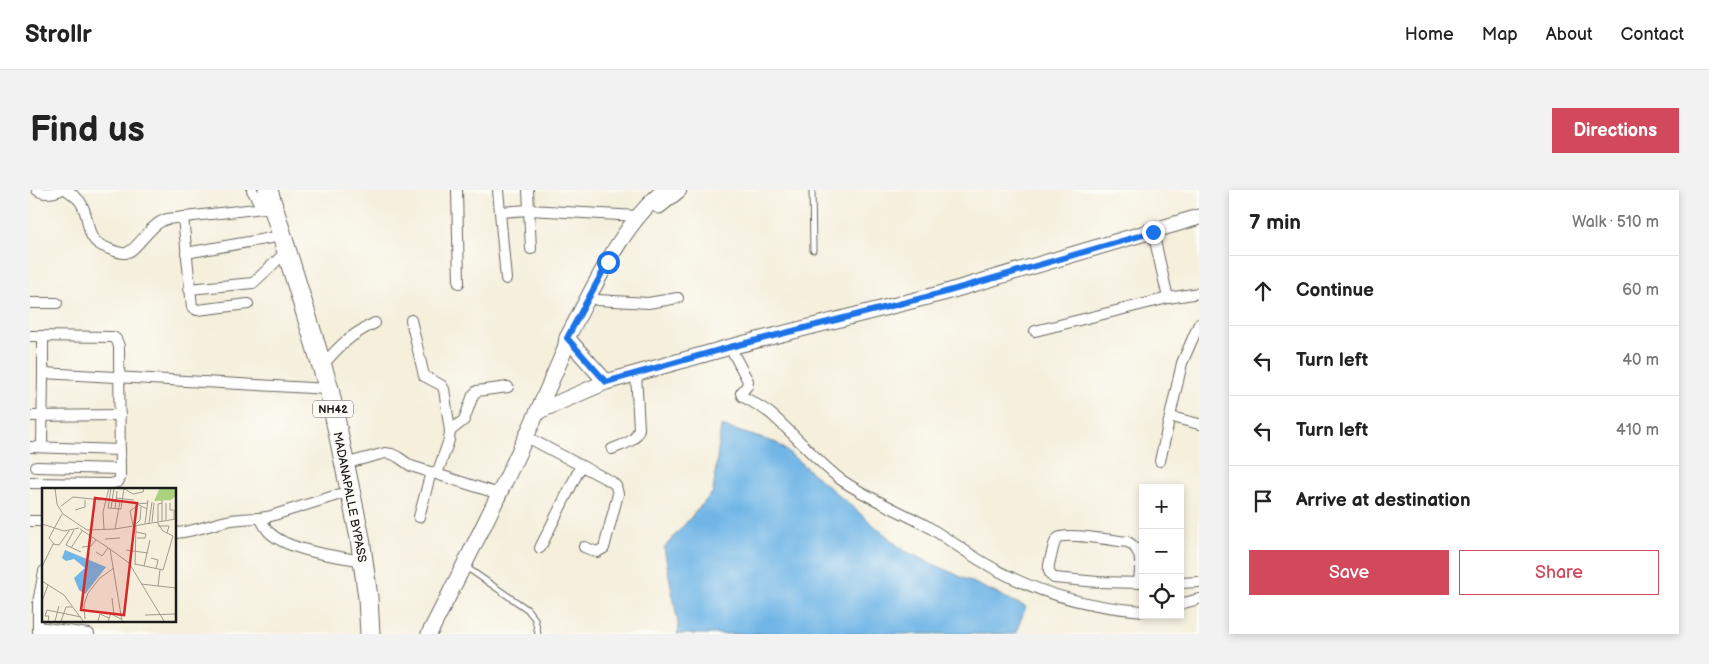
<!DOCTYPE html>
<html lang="en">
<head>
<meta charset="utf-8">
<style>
	:root { --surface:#fff; --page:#f2f2f2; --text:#222; --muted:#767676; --line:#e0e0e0; --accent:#d1495b }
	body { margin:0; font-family:"Balsamiq Sans",sans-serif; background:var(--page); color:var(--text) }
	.controls { position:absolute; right:15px; bottom:15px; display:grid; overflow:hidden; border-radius:0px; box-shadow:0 2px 8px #0003 }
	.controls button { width:45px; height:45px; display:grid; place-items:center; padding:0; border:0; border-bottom:1px solid var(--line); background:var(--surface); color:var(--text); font:25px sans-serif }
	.stop { position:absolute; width:15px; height:15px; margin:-11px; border:4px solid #1a73e8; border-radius:50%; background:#fff }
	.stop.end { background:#1a73e8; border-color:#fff; box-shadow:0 1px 5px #0008 }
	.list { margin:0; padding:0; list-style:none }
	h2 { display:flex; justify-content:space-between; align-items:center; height:65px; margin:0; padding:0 20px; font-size:21px }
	h2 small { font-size:16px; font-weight:400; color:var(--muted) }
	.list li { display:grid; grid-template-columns:32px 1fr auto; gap:15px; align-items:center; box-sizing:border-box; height:70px; padding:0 20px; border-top:1px solid var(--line) }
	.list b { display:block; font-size:19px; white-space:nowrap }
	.list em { font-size:16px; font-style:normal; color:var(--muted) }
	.actions { display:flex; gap:10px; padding:15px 20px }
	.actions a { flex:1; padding:11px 0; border:1px solid var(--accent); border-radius:0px; text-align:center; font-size:18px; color:var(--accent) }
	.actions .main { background:var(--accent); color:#fff }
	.icon { flex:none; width:28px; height:28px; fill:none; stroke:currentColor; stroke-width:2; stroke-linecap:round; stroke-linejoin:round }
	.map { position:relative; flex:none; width:1169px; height:444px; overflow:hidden; border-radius:0px }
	header { display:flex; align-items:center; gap:30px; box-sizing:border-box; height:70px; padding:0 25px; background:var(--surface); border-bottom:1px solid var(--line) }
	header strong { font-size:24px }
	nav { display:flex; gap:28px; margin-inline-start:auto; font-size:18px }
	.intro { display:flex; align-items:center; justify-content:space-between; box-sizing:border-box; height:120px; padding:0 30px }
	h1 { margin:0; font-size:35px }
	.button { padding:12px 22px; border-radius:0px; background:var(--accent); color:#fff; font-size:18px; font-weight:700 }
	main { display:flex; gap:30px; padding:0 30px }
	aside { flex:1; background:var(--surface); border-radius:0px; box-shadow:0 2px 8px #0003 }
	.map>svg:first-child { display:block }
</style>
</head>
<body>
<header>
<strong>Strollr</strong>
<nav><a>Home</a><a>Map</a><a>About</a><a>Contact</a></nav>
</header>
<div class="intro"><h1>Find us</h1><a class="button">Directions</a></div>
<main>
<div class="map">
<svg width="1169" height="444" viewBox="0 0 1169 444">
	<rect width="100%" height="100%" fill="#fdfcf7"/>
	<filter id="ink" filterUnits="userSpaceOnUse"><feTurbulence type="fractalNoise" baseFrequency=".02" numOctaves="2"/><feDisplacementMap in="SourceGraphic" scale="10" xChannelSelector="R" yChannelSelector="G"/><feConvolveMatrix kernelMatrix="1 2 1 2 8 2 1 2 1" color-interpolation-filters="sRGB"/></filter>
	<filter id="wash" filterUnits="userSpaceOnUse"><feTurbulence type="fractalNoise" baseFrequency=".0096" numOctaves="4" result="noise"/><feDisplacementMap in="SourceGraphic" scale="20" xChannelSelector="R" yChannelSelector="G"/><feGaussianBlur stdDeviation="1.12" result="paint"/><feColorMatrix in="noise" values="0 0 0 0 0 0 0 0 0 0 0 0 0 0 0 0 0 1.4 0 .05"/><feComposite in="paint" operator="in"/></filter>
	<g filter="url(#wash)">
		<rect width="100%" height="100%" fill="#f5efdc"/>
		<path fill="#6fb5e6" stroke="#466881" d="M691,236L747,253L873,360L996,417L985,444H647L649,439L634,358L683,302Z"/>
	</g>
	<g filter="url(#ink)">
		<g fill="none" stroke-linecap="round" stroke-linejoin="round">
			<defs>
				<g id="lane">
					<path d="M782,0L783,60"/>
					<path d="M436,377L497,419L505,429L508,444"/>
				</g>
				<g id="street">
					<path d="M7,0C13,5 24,3 31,0"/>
					<path d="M37,0C42,4 48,8 51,13C62,31 53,50 77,58C82,60 90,64 96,63C108,60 119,34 137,29L243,17"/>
					<path d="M222,0L232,18"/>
					<path d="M427,0L429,93"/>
					<path d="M468,0L476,89"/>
					<path d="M498,0L501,59"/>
					<path d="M470,22L499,20L608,26"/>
					<path d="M153,27L162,117L167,120L218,114"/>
					<path d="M1123,42L1138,108"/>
					<path d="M156,63L252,46"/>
					<path d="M159,99L223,93L257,61"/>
					<path d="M567,110L618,113L648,108"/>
					<path d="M0,113H27"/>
					<path d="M381,130L394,186L411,195L414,199L420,241L419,250L407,284"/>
					<path d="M1005,141L1138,108L1169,103"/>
					<path d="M0,146L83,147L86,149L89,156L90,288L88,292L80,294L0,293"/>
					<path d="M700,157L718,191L717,196L711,203L712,206C722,212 732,217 741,224C765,245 785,269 810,289C837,308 868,320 897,336C915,347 933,360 951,371C1000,401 1056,417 1113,421"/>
					<path d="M292,176C310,155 320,145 345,133"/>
					<path d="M13,183V146"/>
					<path d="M0,226L90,225"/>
					<path d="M1141,227L1169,234"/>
					<path d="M420,241L434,230L443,205L447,201L478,197"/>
					<path d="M497,247L582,292L586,296L588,304L574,358L567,362L554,357"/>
					<path d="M0,257L90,260"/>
					<path d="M12,257L13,183L299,199"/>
					<path d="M582,259C593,254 605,253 609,239L606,183"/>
					<path d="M1130,271L1152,173L1169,134"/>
					<path d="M314,274L355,263L362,264L368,267L381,276L469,304"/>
					<path d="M6,277L90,279"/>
					<path d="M389,327L401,282"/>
					<path d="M230,328C233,332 235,338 239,342C258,361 306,366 333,371"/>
					<path d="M0,331H14"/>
					<path d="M145,343C165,342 183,333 202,330C216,328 228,329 241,326L320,301"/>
					<path d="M510,358L551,276"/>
					<path d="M1109,392C1110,377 1114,361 1098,352C1086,351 1036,342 1028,348C1023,352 1023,361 1021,366C1019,375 1016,382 1024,388L1068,392L1113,393"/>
					<path d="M1150,393L1169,392"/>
					<path d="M1150,414L1169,409"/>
					<path d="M8,437L59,444"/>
					<path d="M8,444V413L14,381"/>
				</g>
				<g id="secondary">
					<path d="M629,16L649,0"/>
					<path d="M537,148L576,192"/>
					<path d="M509,221L576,192L700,157L913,103L1169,27"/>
					<path d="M399,444C447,351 494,256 535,159L537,148C563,100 591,34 635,0"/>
				</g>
				<path id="highway" d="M238,0L299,199L330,348L338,408L340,444"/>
			</defs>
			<use href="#lane" stroke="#68665f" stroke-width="7"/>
			<use href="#street" stroke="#68665f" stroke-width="12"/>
			<use href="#secondary" stroke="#68665f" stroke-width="17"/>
			<use href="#highway" stroke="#68665f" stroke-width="21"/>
			<use href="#lane" stroke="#fff" stroke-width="5"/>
			<use href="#street" stroke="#fff" stroke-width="10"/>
			<use href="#secondary" stroke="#fff" stroke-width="15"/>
			<use href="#highway" stroke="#fff" stroke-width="19"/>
		</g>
	</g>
	<g fill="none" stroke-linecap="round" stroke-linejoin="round" filter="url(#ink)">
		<path stroke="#1a73e8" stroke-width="6" d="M578,72L537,148L576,192L700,157L912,103L1123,42"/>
	</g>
	<g text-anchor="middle" stroke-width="5" stroke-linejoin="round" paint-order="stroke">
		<rect fill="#fdfcf7" stroke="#605f5e" stroke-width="1" x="283" y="210.5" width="40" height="17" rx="4"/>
		<g font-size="11" font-weight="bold" fill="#1c1c1c">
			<text x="303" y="223">NH42</text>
		</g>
		<g font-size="12" fill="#1c1c1c" stroke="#fdfcf7">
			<text transform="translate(320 307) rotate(79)" y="4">MADANAPALLE BYPASS</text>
		</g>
	</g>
	<g transform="translate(12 298)">
		<rect width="134" height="134" fill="#f5efdc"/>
		<path d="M118,0H134V8L129,12L112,13Z" fill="#aad17c"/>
		<path d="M23,62L64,79L43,106L37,102L32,90L43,80L32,71L24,73L20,70Z" fill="#6fb5e6"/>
		<path fill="none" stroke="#9e9b8f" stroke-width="1" d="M13,0L15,16L21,26L45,42L73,41L134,31M69,0L66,20L79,21L82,0M81,0L91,6L101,4L102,0M74,10L92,12M120,12V33M70,13L78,14L73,41M128,15V22H132V31M19,18L31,9L59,12M69,20L72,0M73,21L75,3M105,21L95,16L106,15M33,22L43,19V12M124,32V15M116,33V16L120,15M110,34L112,15M107,35L110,14M0,36L22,43L37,40M94,36L98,32L99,19M103,36L106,12M91,37L88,23L95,18M116,38H127L125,45M38,41L68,61L80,133M62,41L61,24L67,0M32,42L24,57L39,64M94,44L104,46L103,50H95M63,51L78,50M12,56L7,50L20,26M40,59L49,58L54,52M29,60L40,43M68,61L87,75L122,133M84,62L106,65M54,64L60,68L66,60M109,70L116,72L114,81M93,76L121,82L131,48L121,43L115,34M93,77L94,38M102,78L108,52M0,79L11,56L17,57L27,43M0,93L22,107L41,133M99,96L134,100M116,98L118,82M70,110L72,127M0,113L6,97M103,127L134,126M43,131L42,117L46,105L58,90L72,80M6,133L7,128H3L5,122L39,129M13,133L17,118M19,133L24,119H30M56,133L58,126L67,130M66,133L69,126L79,131"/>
		<path fill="#d62828" fill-opacity="0.15" stroke="#d62828" stroke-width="2.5" d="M53,10L95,15L82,127L39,122Z"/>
		<rect width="134" height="134" fill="none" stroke="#1c1c1c" stroke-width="2.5"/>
	</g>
</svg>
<div class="controls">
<button>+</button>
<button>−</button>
<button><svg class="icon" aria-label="locate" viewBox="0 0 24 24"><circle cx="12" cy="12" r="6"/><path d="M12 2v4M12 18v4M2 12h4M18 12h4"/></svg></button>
</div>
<div class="stop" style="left:578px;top:72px"></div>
<div class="stop end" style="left:1123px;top:42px"></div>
</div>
<aside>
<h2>7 min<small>Walk · 510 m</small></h2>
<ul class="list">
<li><svg class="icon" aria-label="ahead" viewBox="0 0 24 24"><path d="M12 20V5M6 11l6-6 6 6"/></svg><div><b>Continue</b></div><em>60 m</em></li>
<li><svg class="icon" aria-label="left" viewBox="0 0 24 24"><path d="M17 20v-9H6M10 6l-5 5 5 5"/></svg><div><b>Turn left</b></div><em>40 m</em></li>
<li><svg class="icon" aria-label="left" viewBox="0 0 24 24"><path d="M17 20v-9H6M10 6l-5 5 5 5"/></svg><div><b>Turn left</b></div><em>410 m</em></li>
<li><svg class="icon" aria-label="arrive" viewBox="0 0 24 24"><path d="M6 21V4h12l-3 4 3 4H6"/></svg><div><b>Arrive at destination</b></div></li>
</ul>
<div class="actions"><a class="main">Save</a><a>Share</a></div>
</aside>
</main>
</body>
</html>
